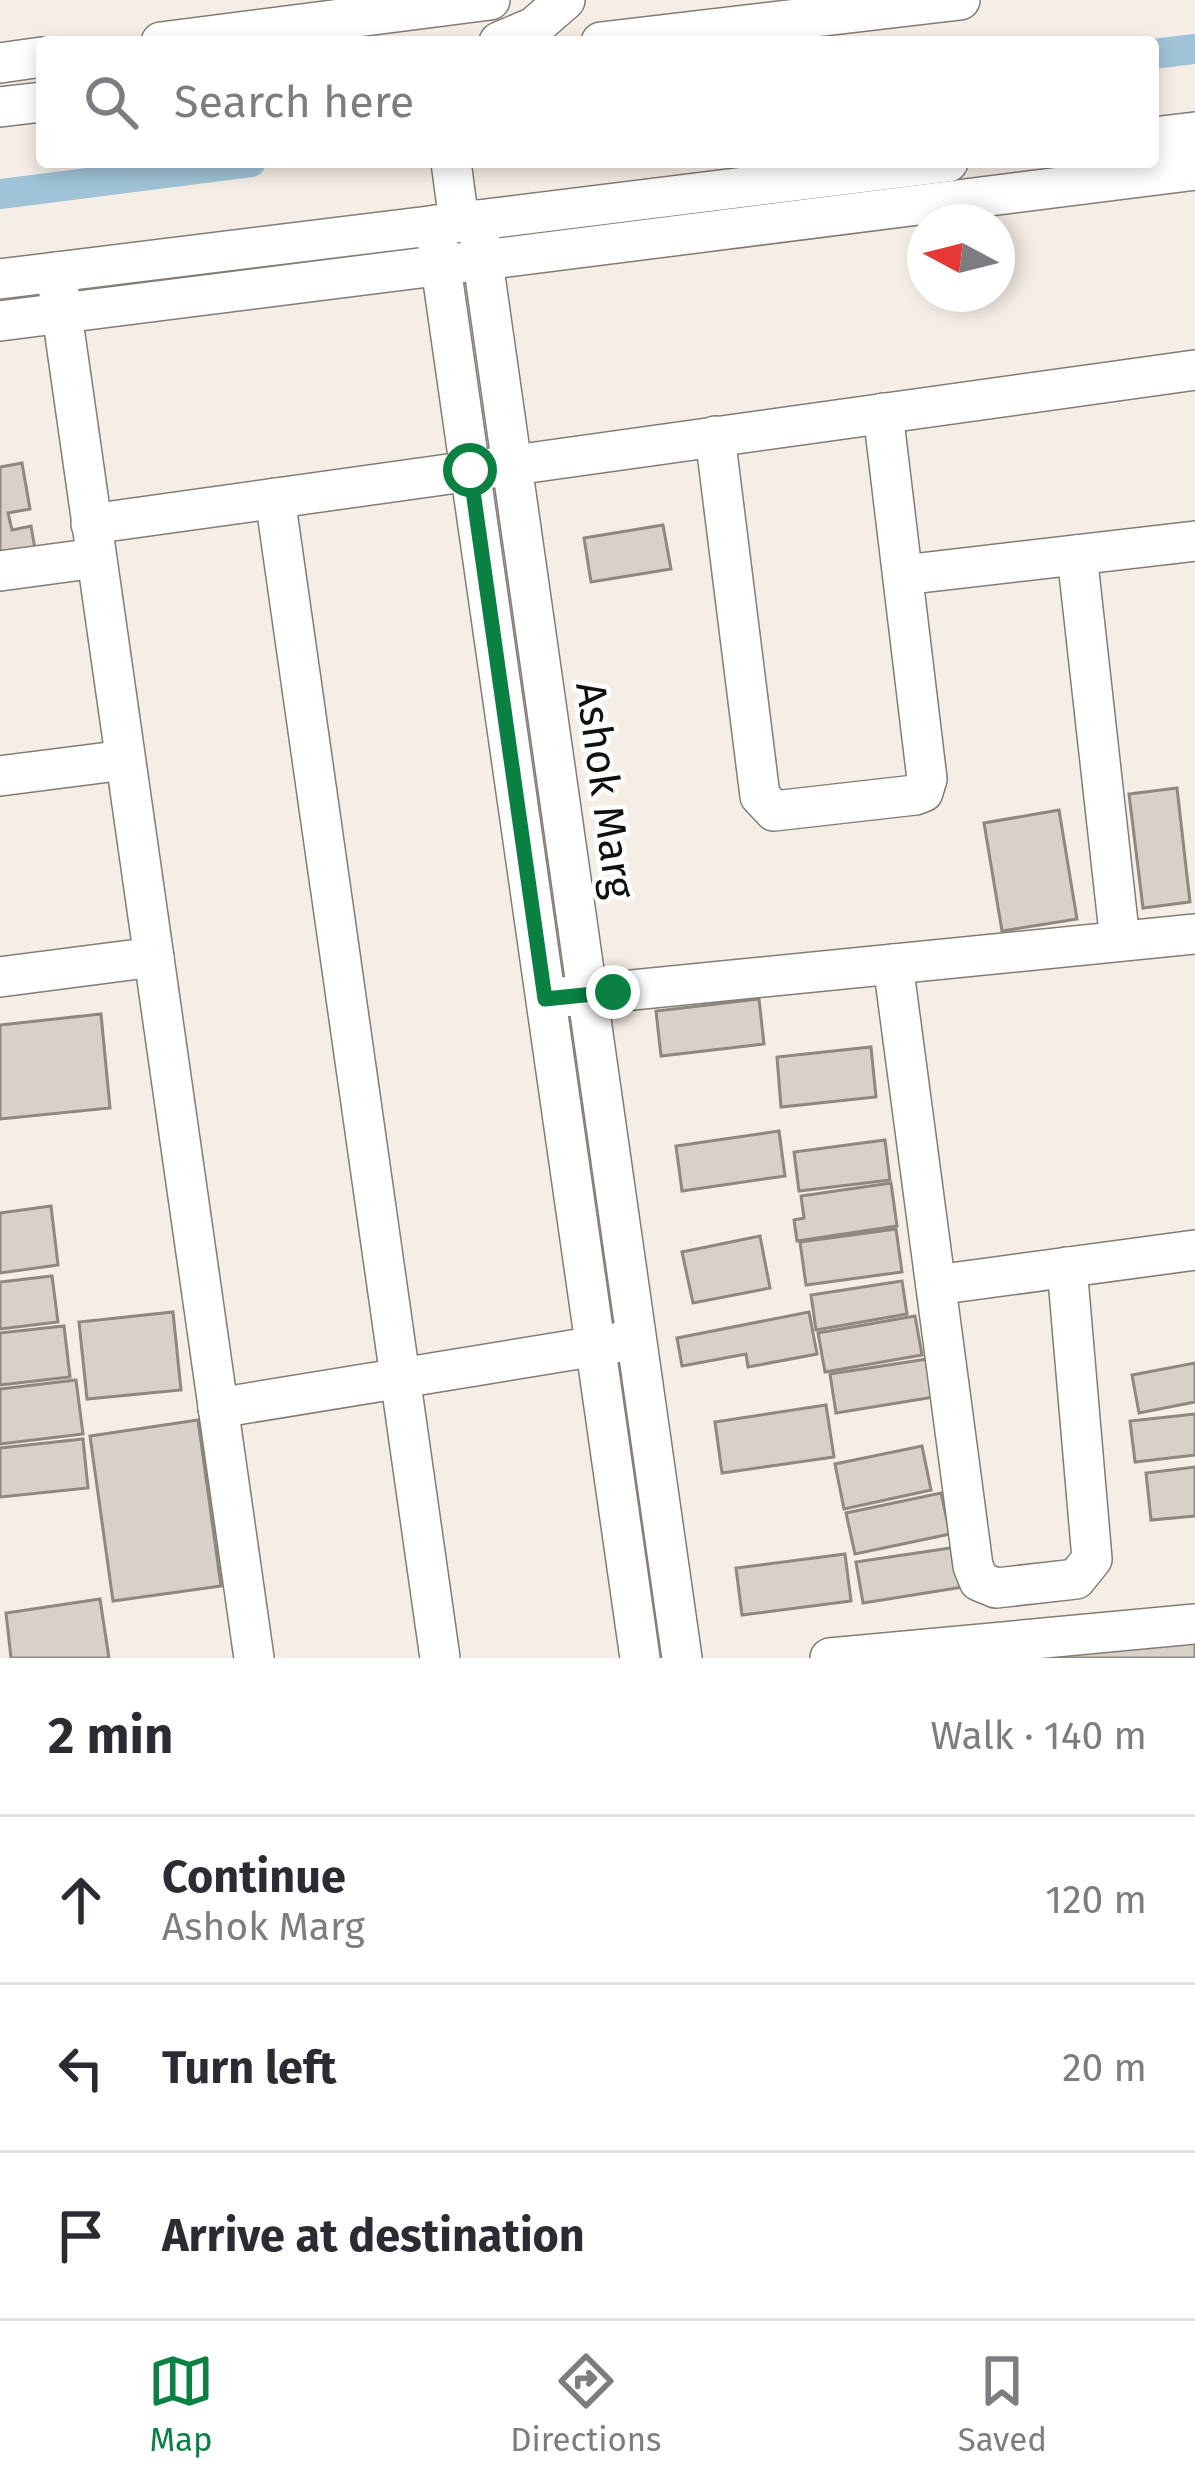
<!DOCTYPE html>
<html lang="en">
<head>
<meta charset="utf-8">
<style>
	:root { --surface:#fff; --page:#f2f2f3; --text:#2b2b33; --muted:#7c7c81; --line:#e1e1e2; --accent:#0b8043 }
	body { margin:0; font-family:"Fira Sans",sans-serif; background:var(--page); color:var(--text) }
	.compass { position:absolute; left:907px; top:204px; width:108px; height:108px; border-radius:50%; background:var(--surface); box-shadow:0 6px 18px #0003; rotate:277deg }
	.stop { position:absolute; width:36px; height:36px; margin:-27px; border:9px solid #0b8043; border-radius:50%; background:#fff }
	.stop.end { background:#0b8043; border-color:#fff; box-shadow:0 3px 12px #0008 }
	.list { margin:0; padding:0; list-style:none }
	h2 { display:flex; justify-content:space-between; align-items:center; height:156px; margin:0; padding:0 48px; font-size:51px }
	h2 small { font-size:39px; font-weight:400; color:var(--muted) }
	.list li { display:grid; grid-template-columns:78px 1fr auto; gap:36px; align-items:center; box-sizing:border-box; height:168px; padding:0 48px; border-top:3px solid var(--line) }
	.list b { display:block; font-size:45px; white-space:nowrap }
	.list p { margin:0; font-size:39px; white-space:nowrap; color:var(--muted) }
	.list em { font-size:39px; font-style:normal; color:var(--muted) }
	.icon { flex:none; width:66px; height:66px; fill:none; stroke:currentColor; stroke-width:2; stroke-linecap:round; stroke-linejoin:round }
	.map { position:relative; flex:none; width:1195px; height:1658px; overflow:hidden }
	.search { position:absolute; background:var(--surface); box-shadow:0 6px 18px #0003; left:36px; right:36px; top:36px; height:132px; display:flex; align-items:center; gap:30px; box-sizing:border-box; padding:0 42px; border-radius:12px; color:var(--muted); font-size:45px }
	.sheet { height:660px; background:var(--surface) }
	nav { display:flex; justify-content:space-around; align-items:center; box-sizing:border-box; height:168px; border-top:3px solid var(--line); background:var(--surface); font-size:33px; color:var(--muted) }
	nav a { display:grid; justify-items:center; gap:6px }
	nav .on { color:var(--accent) }
	.map>svg:first-child { display:block }
</style>
</head>
<body>
<div class="map">
<svg width="1195" height="1658" viewBox="0 0 1195 1658">
	<rect width="100%" height="100%" fill="#f5eee6"/>
	<g fill="none" stroke-linecap="round" stroke-linejoin="round">
		<g stroke="#a0c3d7" stroke-width="30">
			<path d="M1153,54L1195,49"/>
			<path d="M0,194L251,162"/>
		</g>
	</g>
	<g fill="#d8d1c9" stroke="#8f8881" stroke-width="3">
		<path d="M22,463L30,509L8,513L12,530L31,526L35,549L0,556V467Z"/>
		<path d="M663,525L671,569L591,582L584,538Z"/>
		<path d="M1177,788L1190,902L1143,908L1129,794Z"/>
		<path d="M1059,810L1077,919L1002,931L984,823Z"/>
		<path d="M759,999L764,1044L661,1056L656,1011Z"/>
		<path d="M101,1014L110,1108L0,1119V1025Z"/>
		<path d="M871,1047L876,1097L781,1107L777,1057Z"/>
		<path d="M779,1131L785,1176L682,1191L676,1146Z"/>
		<path d="M885,1140L890,1180L799,1191L794,1152Z"/>
		<path d="M891,1183L897,1226L797,1241L794,1220L804,1218L801,1196Z"/>
		<path d="M51,1206L58,1265L0,1273V1213Z"/>
		<path d="M896,1229L902,1272L806,1285L800,1242Z"/>
		<path d="M760,1236L770,1288L693,1303L682,1252Z"/>
		<path d="M52,1276L58,1322L0,1329V1282Z"/>
		<path d="M902,1281L907,1314L816,1330L811,1295Z"/>
		<path d="M173,1312L181,1390L87,1399L79,1322Z"/>
		<path d="M809,1312L817,1354L748,1367L746,1354L682,1366L677,1338Z"/>
		<path d="M915,1316L922,1355L825,1372L818,1333Z"/>
		<path d="M64,1326L70,1377L0,1385V1333Z"/>
		<path d="M940,1357L946,1395L836,1413L830,1374Z"/>
		<path d="M1195,1363V1402L1139,1413L1132,1375Z"/>
		<path d="M76,1380L83,1434L0,1444V1389Z"/>
		<path d="M826,1405L834,1457L722,1473L715,1422Z"/>
		<path d="M1195,1414V1455L1135,1462L1130,1421Z"/>
		<path d="M198,1420L221,1586L113,1601L90,1436Z"/>
		<path d="M83,1439L88,1488L0,1497V1448Z"/>
		<path d="M922,1446L931,1490L844,1509L835,1464Z"/>
		<path d="M1195,1467V1516L1151,1520L1146,1473Z"/>
		<path d="M941,1493L950,1534L855,1554L846,1513Z"/>
		<path d="M957,1547L963,1587L863,1603L856,1562Z"/>
		<path d="M845,1554L851,1601L742,1615L736,1568Z"/>
		<path d="M100,1599L109,1658H11L6,1613Z"/>
		<path d="M1195,1637V1658H918Z"/>
	</g>
	<g fill="none" stroke-linecap="round" stroke-linejoin="round">
		<defs>
			<g id="minor">
				<path d="M161,42L490,0"/>
				<path d="M499,42L534,27L565,0"/>
				<path d="M601,42L960,0"/>
				<path d="M0,63L42,57"/>
				<path d="M0,107L42,102"/>
				<path d="M1153,137L1195,132"/>
				<path d="M451,162L459,222"/>
				<path d="M477,220L682,1658"/>
				<path d="M435,225L640,1658"/>
				<path d="M56,272L254,1658"/>
				<path d="M0,279L948,162"/>
				<path d="M0,321L1195,170"/>
				<path d="M715,436L760,796L774,811L915,795L923,792L927,779L883,413"/>
				<path d="M275,498L440,1658"/>
				<path d="M91,524L1195,370"/>
				<path d="M1077,555L1120,941"/>
				<path d="M0,571L96,558"/>
				<path d="M903,575L1195,541"/>
				<path d="M0,776L125,760"/>
				<path d="M893,964L973,1566L979,1581L996,1588L1076,1579L1092,1559L1067,1267"/>
				<path d="M0,977L154,957"/>
				<path d="M562,997L1195,934"/>
				<path d="M936,1285L1195,1250"/>
				<path d="M218,1408L621,1342"/>
				<path d="M830,1658L1195,1624"/>
			</g>
		</defs>
		<use href="#minor" stroke="#837c75" stroke-width="42"/>
		<use href="#minor" stroke="#fff" stroke-width="39"/>
	</g>
	<g fill="none" stroke-linecap="round" stroke-linejoin="round">
		<path stroke="#0b8043" stroke-width="15" d="M470,470L545,999L613,992"/>
	</g>
	<g text-anchor="middle" stroke-width="9" stroke-linejoin="round" paint-order="stroke">
		<g font-size="42" fill="#12100d" stroke="#fff">
			<text transform="translate(606 790) rotate(82)" y="15">Ashok Marg</text>
		</g>
	</g>
</svg>
<svg class="compass" viewBox="-18 -18 36 36"><path d="M0-13l5 13h-10z" fill="#e53935"/><path d="M0 13l5-13h-10z" fill="#7c7c81"/></svg>
<div class="stop" style="left:470px;top:470px"></div>
<div class="stop end" style="left:613px;top:992px"></div>
<div class="search"><svg class="icon" aria-label="search" viewBox="0 0 24 24"><circle cx="10" cy="10" r="6"/><path d="M15 15l6 6"/></svg>Search here</div>
</div>
<section class="sheet">
<h2>2 min<small>Walk · 140 m</small></h2>
<ul class="list">
<li><svg class="icon" aria-label="ahead" viewBox="0 0 24 24"><path d="M12 20V5M6 11l6-6 6 6"/></svg><div><b>Continue</b><p>Ashok Marg</p></div><em>120 m</em></li>
<li><svg class="icon" aria-label="left" viewBox="0 0 24 24"><path d="M17 20v-9H6M10 6l-5 5 5 5"/></svg><div><b>Turn left</b></div><em>20 m</em></li>
<li><svg class="icon" aria-label="arrive" viewBox="0 0 24 24"><path d="M6 21V4h12l-3 4 3 4H6"/></svg><div><b>Arrive at destination</b></div></li>
</ul>
</section>
<nav>
<a class="on"><svg class="icon" aria-label="map" viewBox="0 0 24 24"><path d="M3 6l6-2 6 2 6-2v14l-6 2-6-2-6 2zM9 4v14M15 6v14"/></svg>Map</a>
<a><svg class="icon" aria-label="directions" viewBox="0 0 24 24"><path d="M12 3l9 9-9 9-9-9zM9 14v-3h6M13 9l2 2-2 2"/></svg>Directions</a>
<a><svg class="icon" aria-label="saved" viewBox="0 0 24 24"><path d="M7 4h10v16l-5-4-5 4z"/></svg>Saved</a>
</nav>
</body>
</html>
